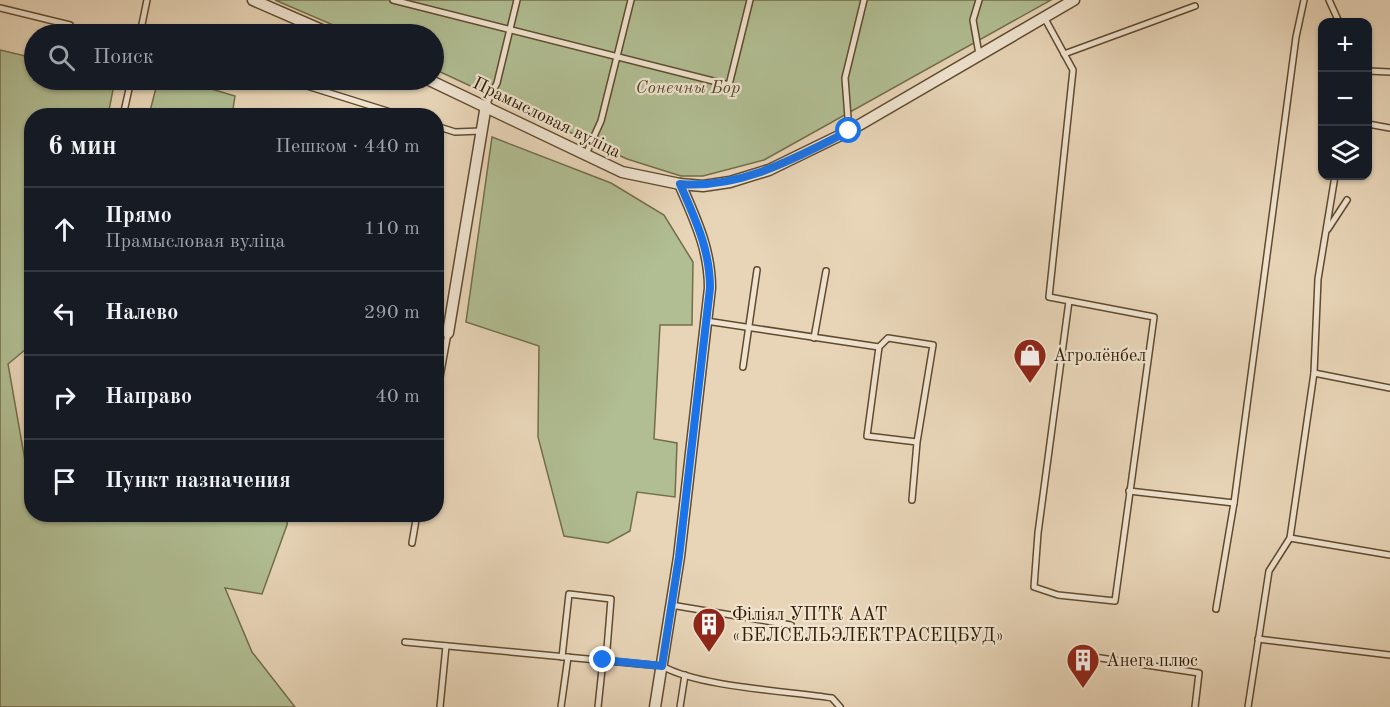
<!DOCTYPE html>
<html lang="ru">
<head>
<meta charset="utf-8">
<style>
	:root { --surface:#171b24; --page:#20242c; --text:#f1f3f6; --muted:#9ea1a6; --line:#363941 }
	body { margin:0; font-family:"Old Standard TT",serif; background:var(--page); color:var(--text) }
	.controls { position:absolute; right:18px; top:18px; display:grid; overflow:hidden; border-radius:12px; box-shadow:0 2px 4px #0004 }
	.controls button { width:54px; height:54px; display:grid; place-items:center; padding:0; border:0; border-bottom:2px solid var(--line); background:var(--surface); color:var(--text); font:30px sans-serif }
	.stop { position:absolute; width:18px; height:18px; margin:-14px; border:4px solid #1a73e8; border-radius:50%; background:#fff }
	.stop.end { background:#1a73e8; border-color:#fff; box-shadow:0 2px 6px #0008 }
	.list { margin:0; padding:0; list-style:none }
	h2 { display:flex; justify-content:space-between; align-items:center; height:78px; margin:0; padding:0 24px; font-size:26px }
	h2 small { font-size:20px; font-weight:400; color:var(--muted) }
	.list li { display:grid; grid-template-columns:39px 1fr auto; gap:18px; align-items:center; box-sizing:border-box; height:84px; padding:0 24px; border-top:2px solid var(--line) }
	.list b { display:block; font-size:22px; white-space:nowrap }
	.list p { margin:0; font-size:20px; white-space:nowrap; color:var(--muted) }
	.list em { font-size:20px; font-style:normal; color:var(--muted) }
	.icon { flex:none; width:33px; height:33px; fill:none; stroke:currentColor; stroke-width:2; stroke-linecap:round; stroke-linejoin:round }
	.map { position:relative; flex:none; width:1390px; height:707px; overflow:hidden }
	.search { position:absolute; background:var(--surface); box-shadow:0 2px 4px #0004; left:24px; top:24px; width:420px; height:66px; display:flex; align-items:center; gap:15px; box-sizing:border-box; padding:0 21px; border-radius:33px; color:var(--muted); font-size:22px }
	.panel { position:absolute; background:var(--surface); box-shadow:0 2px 4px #0004; left:24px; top:108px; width:420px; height:414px; border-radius:24px }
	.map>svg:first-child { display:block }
</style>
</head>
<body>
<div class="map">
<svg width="1390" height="707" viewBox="0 0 1390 707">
	<rect width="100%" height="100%" fill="#e8d5b8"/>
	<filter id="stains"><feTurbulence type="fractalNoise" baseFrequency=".00333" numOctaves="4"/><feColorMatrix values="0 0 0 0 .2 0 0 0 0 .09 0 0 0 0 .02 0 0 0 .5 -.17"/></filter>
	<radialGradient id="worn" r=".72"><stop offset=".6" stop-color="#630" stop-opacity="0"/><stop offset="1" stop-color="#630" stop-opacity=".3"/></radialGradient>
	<g fill="#b1be93" stroke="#726e4a" stroke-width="1.5">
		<path d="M275,0H1051L764,160L703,176H681L627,159L434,69V34H354Z"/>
		<path d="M0,50L34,58V80H115L108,115L32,116L31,345L8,364L27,472L31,473L32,514L288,515L287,525L262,594L225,588L252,652L295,707H0Z"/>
		<path d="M158,80H181L235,96L232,115H149Z"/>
		<path d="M492,137L611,183L664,215L693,262L692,325H660L654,439L677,443L675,497L637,492L630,531L608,543L564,536L538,437L539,346L466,322Z"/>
	</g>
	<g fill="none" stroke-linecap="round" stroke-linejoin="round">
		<defs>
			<g id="lane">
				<path d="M393,0L729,85L750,0"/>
				<path d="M979,0L973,20L979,54"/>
				<path d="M1329,0L1339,22"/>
				<path d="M0,8L70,25"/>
				<path d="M1044,17L1073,70L1049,297L1154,317L1115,601L1058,595L1034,587L1038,533L1069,301"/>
				<path d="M140,34L147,0"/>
				<path d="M1064,54L1195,6"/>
				<path d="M1368,71L1390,72"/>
				<path d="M288,80L403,116"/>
				<path d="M486,105L497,83L517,0"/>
				<path d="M123,116L131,80"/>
				<path d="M1368,124L1390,128"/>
				<path d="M436,126L455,132L481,131"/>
				<path d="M849,131L845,78L864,0"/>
				<path d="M586,154L601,121L631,0"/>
				<path d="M1328,229L1347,200"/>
				<path d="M706,321L879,347"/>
				<path d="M814,338L826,271"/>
				<path d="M743,367L757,270"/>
				<path d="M1314,373L1390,388"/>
				<path d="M436,399L448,333"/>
				<path d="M1129,491L1234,503"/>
				<path d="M912,500L917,442L933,345L888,338L879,347L867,436L917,442"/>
				<path d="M1290,538L1390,555"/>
				<path d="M412,543L417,514"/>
				<path d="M671,605L791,625"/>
				<path d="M1216,609L1234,503L1296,37L1304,0"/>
				<path d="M1258,639L1390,655"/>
				<path d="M405,642L662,666C699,687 787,691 832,698L840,707"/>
				<path d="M562,657L569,594L611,599L606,661"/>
				<path d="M1094,657L1199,673L1195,707"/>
				<path d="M440,707L446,646"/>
				<path d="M561,707L568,657"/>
				<path d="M598,707L603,660"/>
				<path d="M680,707L685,675"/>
				<path d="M1248,707L1269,571L1290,538L1314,373L1318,279L1335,176"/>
			</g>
			<g id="street">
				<path d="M253,0L331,34"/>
				<path d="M429,80L622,172L680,184L703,186L730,182L769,170L849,131L1074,0"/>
				<path d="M448,333L486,105"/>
				<path d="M655,707L679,557L710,288C710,249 695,219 680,184"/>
			</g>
		</defs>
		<use href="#lane" stroke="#604b2e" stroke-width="8"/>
		<use href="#street" stroke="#604b2e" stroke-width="13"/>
		<use href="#lane" stroke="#f0e4d1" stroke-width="5"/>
		<use href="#street" stroke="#f0e4d1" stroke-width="10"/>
	</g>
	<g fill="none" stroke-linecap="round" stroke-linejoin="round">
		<path stroke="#1a73e8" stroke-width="8" d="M603,660L662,666L679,557L710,288C710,249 695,219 680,184C742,189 795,158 849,131"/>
	</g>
	<defs>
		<symbol id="shop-pin" viewBox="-11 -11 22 30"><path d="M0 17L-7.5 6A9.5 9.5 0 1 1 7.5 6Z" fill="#8f2418" stroke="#f0e4d1"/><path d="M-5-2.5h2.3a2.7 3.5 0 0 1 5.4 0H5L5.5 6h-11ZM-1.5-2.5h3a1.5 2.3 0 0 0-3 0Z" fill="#fff"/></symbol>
		<symbol id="building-pin" viewBox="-11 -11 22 30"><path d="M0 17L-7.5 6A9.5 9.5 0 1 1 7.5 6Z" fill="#8f2418" stroke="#f0e4d1"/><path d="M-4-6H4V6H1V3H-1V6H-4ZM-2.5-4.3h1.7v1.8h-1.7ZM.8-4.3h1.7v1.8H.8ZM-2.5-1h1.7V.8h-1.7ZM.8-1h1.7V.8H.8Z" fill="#fff"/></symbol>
	</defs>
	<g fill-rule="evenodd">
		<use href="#shop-pin" x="1011" y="336" width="38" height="52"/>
		<use href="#building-pin" x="690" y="605" width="38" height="52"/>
		<use href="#building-pin" x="1064" y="641" width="38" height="52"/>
	</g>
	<g text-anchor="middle" stroke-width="4.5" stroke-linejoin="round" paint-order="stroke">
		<g font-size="18" font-style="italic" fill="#584d2c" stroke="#f0e4d1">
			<text x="688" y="93">Сонечны Бор</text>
		</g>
		<g font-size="18" fill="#321d00" stroke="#f0e4d1">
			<text transform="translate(547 117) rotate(26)" y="6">Прамысловая вуліца</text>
		</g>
		<g font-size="18" fill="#321d00" stroke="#f0e4d1" text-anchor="start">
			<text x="1053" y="361">Агролёнбел</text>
			<text x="732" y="620">Філіял УПТК ААТ<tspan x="732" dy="21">«БЕЛСЕЛЬЭЛЕКТРАСЕЦБУД»</tspan></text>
			<text x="1106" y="666">Анега плюс</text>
		</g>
	</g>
	<rect width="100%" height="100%" filter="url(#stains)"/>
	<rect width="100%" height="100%" fill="url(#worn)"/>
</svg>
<div class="controls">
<button>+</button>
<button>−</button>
<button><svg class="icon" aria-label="layers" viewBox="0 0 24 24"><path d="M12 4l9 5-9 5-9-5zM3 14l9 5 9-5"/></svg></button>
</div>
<div class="stop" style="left:849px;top:131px"></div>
<div class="stop end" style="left:603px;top:660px"></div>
<div class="search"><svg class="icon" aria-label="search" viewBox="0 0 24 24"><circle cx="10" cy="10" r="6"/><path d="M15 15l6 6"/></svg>Поиск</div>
<section class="panel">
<h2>6 мин<small>Пешком · 440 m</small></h2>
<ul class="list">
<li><svg class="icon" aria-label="ahead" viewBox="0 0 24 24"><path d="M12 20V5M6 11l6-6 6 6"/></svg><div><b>Прямо</b><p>Прамысловая вуліца</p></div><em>110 m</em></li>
<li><svg class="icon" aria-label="left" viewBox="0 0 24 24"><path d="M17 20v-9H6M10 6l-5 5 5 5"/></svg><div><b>Налево</b></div><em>290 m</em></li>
<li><svg class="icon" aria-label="right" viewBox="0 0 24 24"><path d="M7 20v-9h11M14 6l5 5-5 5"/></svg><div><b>Направо</b></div><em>40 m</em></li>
<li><svg class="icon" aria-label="arrive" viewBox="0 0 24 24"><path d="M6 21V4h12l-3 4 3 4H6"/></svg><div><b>Пункт назначения</b></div></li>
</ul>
</section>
</div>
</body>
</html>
